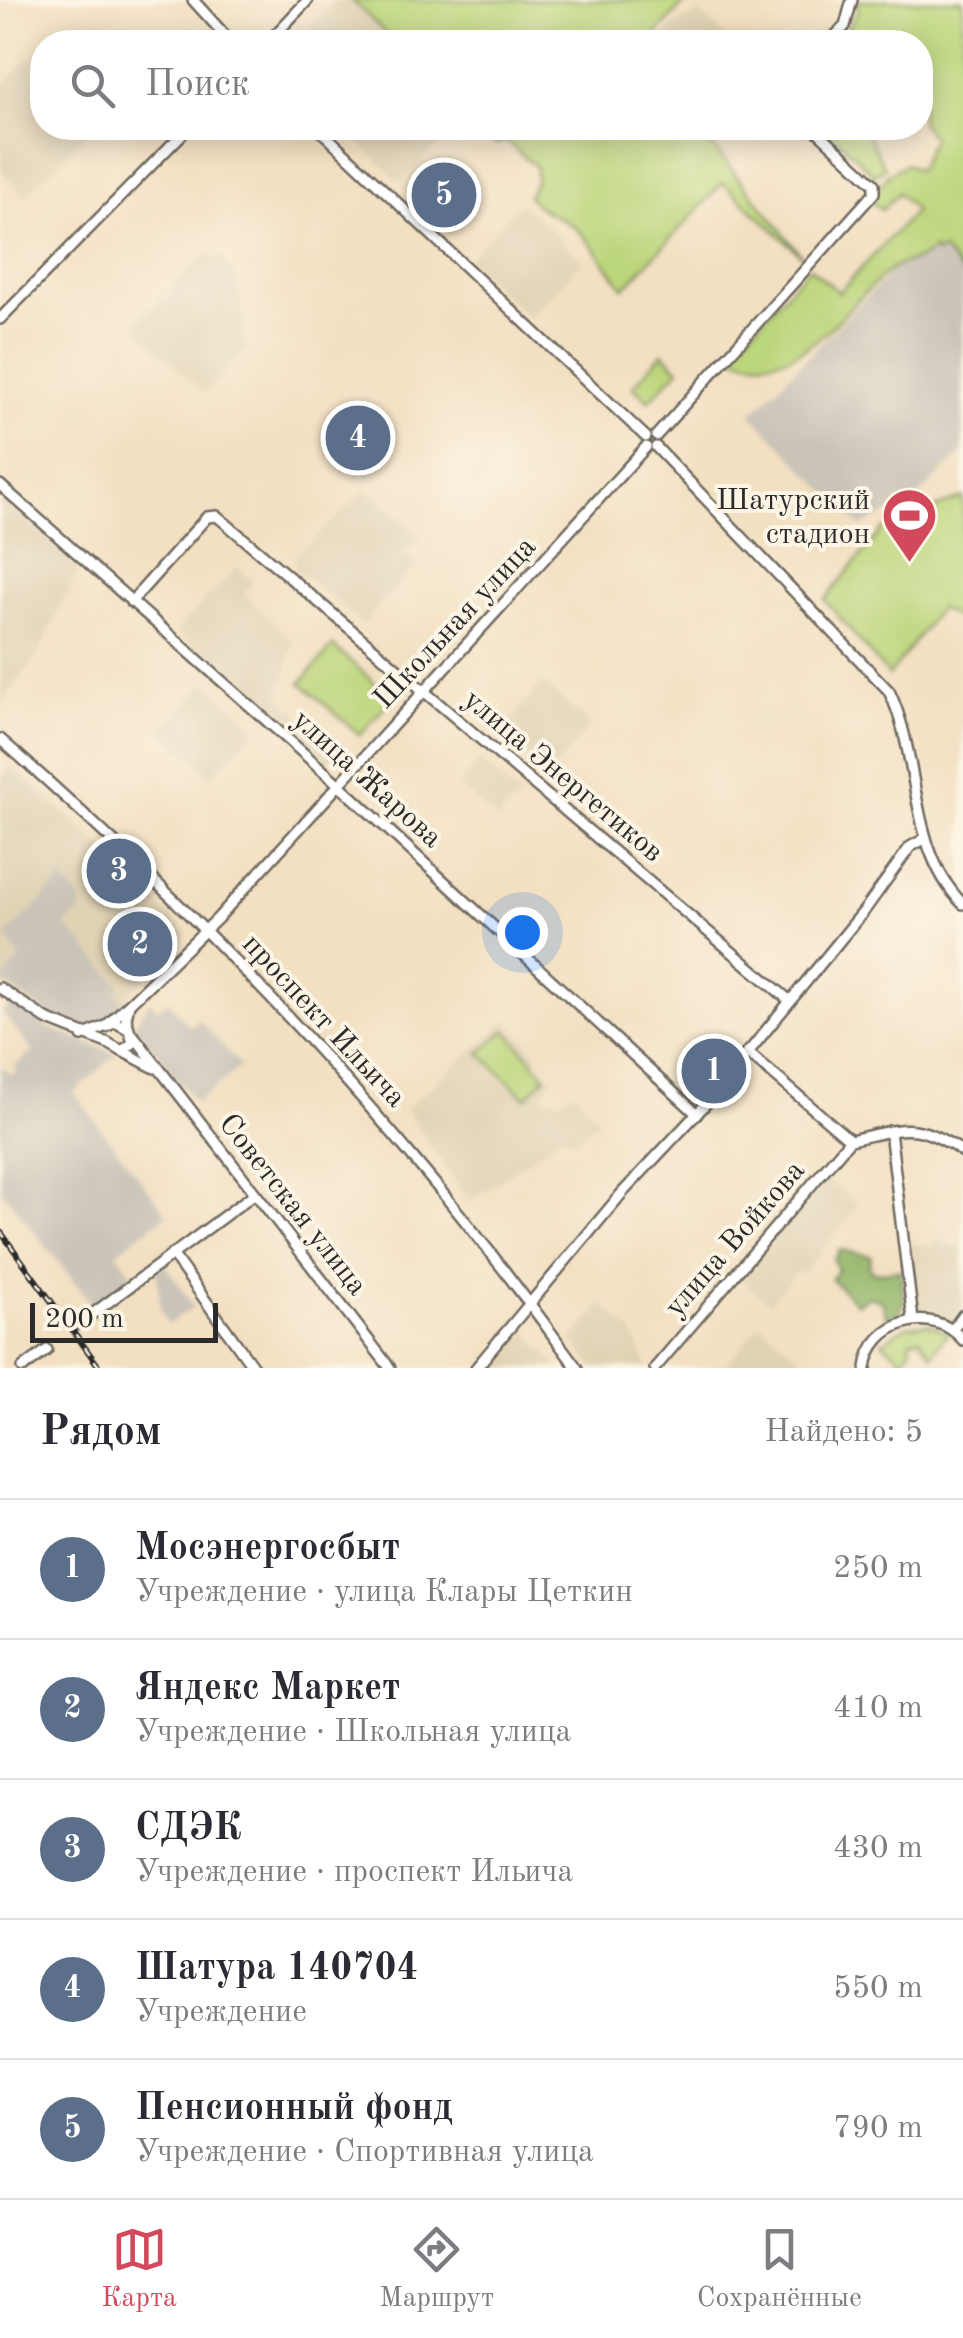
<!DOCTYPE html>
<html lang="ru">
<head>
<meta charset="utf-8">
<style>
	:root { --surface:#fff; --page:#f7f7f7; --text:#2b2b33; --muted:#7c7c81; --line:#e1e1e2; --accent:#d1495b }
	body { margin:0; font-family:"Old Standard TT",serif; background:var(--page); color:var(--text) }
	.scale { position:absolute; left:30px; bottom:25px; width:188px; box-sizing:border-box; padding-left:10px; border:5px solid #2b2b2b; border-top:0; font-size:28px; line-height:35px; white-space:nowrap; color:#2b2b2b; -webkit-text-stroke:8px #fcf5e5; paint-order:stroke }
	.you { position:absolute; left:522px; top:932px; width:35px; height:35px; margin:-25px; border:8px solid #fff; border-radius:50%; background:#1a73e8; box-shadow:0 0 0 15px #1a73e833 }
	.badge { display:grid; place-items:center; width:65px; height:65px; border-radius:50%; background:var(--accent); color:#fff; font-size:32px; font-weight:700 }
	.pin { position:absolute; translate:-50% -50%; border:5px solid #fff; box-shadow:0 2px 10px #0006 }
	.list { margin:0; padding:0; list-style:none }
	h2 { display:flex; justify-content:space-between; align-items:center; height:130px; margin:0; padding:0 40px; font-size:42px }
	h2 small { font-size:32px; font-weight:400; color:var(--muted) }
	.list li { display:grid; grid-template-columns:65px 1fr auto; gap:30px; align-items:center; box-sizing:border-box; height:140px; padding:0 40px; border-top:2px solid var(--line) }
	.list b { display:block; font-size:38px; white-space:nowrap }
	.list p { margin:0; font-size:32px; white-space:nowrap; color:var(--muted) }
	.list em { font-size:32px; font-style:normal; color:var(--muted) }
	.icon { flex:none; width:55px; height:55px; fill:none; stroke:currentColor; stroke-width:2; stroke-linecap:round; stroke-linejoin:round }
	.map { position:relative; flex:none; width:963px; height:1368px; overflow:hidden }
	.search { position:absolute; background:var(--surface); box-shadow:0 5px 25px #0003; left:30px; right:30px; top:30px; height:110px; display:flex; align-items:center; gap:25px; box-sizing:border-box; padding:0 35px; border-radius:40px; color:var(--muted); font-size:38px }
	.sheet { height:830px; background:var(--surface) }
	nav { display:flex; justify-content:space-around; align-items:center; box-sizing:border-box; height:140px; border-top:2px solid var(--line); background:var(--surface); font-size:28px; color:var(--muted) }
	nav a { display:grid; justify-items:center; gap:5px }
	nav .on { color:var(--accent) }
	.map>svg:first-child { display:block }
</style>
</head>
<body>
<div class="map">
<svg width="963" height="1368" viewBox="0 0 963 1368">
	<rect width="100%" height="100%" fill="#fcf5e5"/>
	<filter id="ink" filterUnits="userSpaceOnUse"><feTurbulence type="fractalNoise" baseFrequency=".01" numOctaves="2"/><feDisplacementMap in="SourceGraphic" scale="20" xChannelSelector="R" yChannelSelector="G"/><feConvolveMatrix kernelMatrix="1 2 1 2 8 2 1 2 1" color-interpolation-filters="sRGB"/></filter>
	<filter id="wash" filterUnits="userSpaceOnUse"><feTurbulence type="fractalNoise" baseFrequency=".0048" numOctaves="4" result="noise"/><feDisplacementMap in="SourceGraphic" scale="40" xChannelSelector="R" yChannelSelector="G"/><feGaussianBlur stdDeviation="2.25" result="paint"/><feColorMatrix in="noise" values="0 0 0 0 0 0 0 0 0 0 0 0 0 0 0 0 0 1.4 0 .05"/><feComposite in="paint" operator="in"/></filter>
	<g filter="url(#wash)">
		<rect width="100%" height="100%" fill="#f3dfc1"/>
		<g fill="#e0d2b4">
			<path d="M337,0H352L394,42H295Z"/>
			<path d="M700,13L731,42H658L674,25Z"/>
			<path d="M42,55V128H92L25,196L0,170V89L28,59Z"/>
			<path d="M345,128H455L400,183Z"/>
			<path d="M521,203L583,261L529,318L467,260Z"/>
			<path d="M207,253L214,261L220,255L238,279L246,350L204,393L137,329L136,323Z"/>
			<path d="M367,490L421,536L404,554L416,564L363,624L295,568L296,555Z"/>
			<path d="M0,496L80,566L36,658L0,704Z"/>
			<path d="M237,567L254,582L244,593L293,642L280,697L310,724V729L313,726L346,755L343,758L337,753L326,765L176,631Z"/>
			<path d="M206,683L256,728L211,776L161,731Z"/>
			<path d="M543,683L591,725L549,775L501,734Z"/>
			<path d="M479,761L519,796L498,820L459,785Z"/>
			<path d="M13,767L126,870L188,934L92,1032L49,1016L0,982V777Z"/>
			<path d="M507,1020L538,1054L535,1063L546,1076L554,1077L541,1096L561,1100L574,1091L598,1120L574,1141L563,1135L470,1202L405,1109Z"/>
			<path d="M826,1179L859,1205L802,1274L797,1271L769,1303L741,1279Z"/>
			<path d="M936,1239L963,1249V1334L955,1326L917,1316L907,1244L934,1246Z"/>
			<path d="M602,1304L632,1332L648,1368H593L572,1340Z"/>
			<path d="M760,1324L802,1359L813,1368H724Z"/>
			<path d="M526,1330L558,1368H492Z"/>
		</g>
		<g fill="#c9c3b8">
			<path d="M942,249L963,274V452L914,500L861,527L751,414L894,269Z"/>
			<path d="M63,879L81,901V911L65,925L120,985L115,993L124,1003L92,1032L49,1015L2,982L20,959L6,936Z"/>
			<path d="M150,1001L158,1009L168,1001L190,1027L199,1020L241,1066L196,1103L134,1025Z"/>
			<path d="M13,1003L47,1027L117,1054L74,1093L167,1214L117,1253L134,1277L94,1307L0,1188V1066L12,1075L17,1071L14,1067L33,1051L2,1013Z"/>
			<path d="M165,1264L194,1307L168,1324L160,1308L157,1271Z"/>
		</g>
		<g fill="#bcd67b" stroke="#748053" stroke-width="2.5">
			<path d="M352,0H687L649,42H394Z"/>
			<path d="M858,0H963V274L942,250L936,254L933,249C924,261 905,260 892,269C842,304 806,385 730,355L809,267L839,292L915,211L898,193L882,210L869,199L890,173L906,164L918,170L933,137L921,124L920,42H839L858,11Z"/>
			<path d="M479,128H698L803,257L723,183L624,288C609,270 596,247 579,231C563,215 541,215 528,196L536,181V167L506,141L496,144Z"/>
			<path d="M826,128H864L885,168L874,175Z"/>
			<path d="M663,353L679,369L649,401L633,386Z"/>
			<path d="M963,497V621L939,608L889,676L825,600L883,529Z"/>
			<path d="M333,646L392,698L360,735L301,683Z"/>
			<path d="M506,1030L546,1076L526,1098L480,1053Z"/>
			<path d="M928,1324L948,1332L932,1355L919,1338L910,1340L911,1350L903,1359L882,1342L907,1326Z"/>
		</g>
		<path fill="#95b76b" stroke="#60714b" stroke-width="2.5" d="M840,1250L871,1256L869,1269L876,1273L900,1270L904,1301L900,1313L887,1318L882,1301L869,1296L857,1304L831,1279L838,1270L834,1260Z"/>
	</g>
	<g filter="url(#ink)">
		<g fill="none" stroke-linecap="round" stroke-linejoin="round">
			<defs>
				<g id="minor">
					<path d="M193,0L231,42"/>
					<path d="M268,42L308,0"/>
					<path d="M829,42L845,26L852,0"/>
					<path d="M318,128L646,437"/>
					<path d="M0,319L188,128"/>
					<path d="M656,436L874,193V184L814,128"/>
					<path d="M656,447L889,691C922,759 907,848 963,904"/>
					<path d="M0,485L345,790L697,1114"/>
					<path d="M131,602L207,517L217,516L790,1001"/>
					<path d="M0,739C216,927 410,1136 577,1368"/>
					<path d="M0,988L46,1019L107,1043"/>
					<path d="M106,1027L115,1022L128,1029"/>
					<path d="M82,1036L106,1026L217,919L646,447"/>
					<path d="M134,1036L390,1368"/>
					<path d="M106,1042L122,1051L133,1043L126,1018L129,1004"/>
					<path d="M122,1051L155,1068"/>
					<path d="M747,1052L850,1140C905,1128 915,1120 963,1152"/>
					<path d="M890,1131L913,1320"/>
					<path d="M172,1254L254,1368"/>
					<path d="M79,1324L254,1194"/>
					<path d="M953,1329L963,1315"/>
					<path d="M23,1368L47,1350"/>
					<path d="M476,1368L623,1192L705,1105L864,911L910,847L926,838"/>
					<path d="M655,1368L850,1140"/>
					<path d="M866,1368C871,1321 933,1304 963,1340"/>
				</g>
			</defs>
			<use href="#minor" stroke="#716a60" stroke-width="14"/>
			<use href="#minor" stroke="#fff" stroke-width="9"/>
			<defs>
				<path id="rail" d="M0,1231L100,1368"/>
			</defs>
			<use href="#rail" stroke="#2b2b2b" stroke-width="6"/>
			<use href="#rail" stroke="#fcf5e5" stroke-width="2.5" stroke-dasharray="8" stroke-linecap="butt"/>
		</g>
	</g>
	<defs>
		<symbol id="stadium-pin" viewBox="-11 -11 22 30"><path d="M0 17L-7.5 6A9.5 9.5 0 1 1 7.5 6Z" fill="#d1495b" stroke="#fcf5e5"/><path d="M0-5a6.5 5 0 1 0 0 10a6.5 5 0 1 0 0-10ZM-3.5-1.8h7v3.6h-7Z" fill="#fff"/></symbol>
	</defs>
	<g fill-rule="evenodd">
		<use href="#stadium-pin" x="878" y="484" width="63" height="86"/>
	</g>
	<g text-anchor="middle" stroke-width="8" stroke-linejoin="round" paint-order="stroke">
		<g font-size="30" fill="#2b2b2b" stroke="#fcf5e5" text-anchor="end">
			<text x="870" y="509">Шатурский<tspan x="870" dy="34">стадион</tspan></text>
		</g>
		<g font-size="30" fill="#2b2b2b" stroke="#fcf5e5">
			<text transform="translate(454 622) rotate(-47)" y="10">Школьная улица</text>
			<text transform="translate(564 775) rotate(40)" y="10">улица Энергетиков</text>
			<text transform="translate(368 778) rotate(42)" y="10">улица Жарова</text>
			<text transform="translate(325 1020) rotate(47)" y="10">проспект Ильича</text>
			<text transform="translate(294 1204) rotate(52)" y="10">Советская улица</text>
			<text transform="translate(734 1238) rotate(-49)" y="10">улица Войкова</text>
		</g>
	</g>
</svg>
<div class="scale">200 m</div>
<div class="you"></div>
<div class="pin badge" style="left:714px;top:1071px;background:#5c6f8a">1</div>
<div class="pin badge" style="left:140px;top:944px;background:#5c6f8a">2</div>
<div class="pin badge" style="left:119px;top:871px;background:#5c6f8a">3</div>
<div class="pin badge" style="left:358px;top:438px;background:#5c6f8a">4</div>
<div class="pin badge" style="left:444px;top:195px;background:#5c6f8a">5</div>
<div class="search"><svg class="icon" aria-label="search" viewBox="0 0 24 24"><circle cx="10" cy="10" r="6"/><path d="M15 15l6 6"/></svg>Поиск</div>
</div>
<section class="sheet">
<h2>Рядом<small>Найдено: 5</small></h2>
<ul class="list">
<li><span class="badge" style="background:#5c6f8a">1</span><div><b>Мосэнергосбыт</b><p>Учреждение · улица Клары Цеткин</p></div><em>250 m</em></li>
<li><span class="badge" style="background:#5c6f8a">2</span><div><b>Яндекс Маркет</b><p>Учреждение · Школьная улица</p></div><em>410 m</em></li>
<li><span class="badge" style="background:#5c6f8a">3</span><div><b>СДЭК</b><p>Учреждение · проспект Ильича</p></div><em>430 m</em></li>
<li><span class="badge" style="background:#5c6f8a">4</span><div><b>Шатура 140704</b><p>Учреждение</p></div><em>550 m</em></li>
<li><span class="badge" style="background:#5c6f8a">5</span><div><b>Пенсионный фонд</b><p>Учреждение · Спортивная улица</p></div><em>790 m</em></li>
</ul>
</section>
<nav>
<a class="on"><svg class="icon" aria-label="map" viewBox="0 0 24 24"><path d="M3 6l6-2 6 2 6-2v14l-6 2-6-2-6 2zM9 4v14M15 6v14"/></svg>Карта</a>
<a><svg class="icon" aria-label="directions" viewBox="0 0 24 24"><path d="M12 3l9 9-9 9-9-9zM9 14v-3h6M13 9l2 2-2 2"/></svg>Маршрут</a>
<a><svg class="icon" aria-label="saved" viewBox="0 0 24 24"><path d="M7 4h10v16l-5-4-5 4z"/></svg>Сохранённые</a>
</nav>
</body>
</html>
